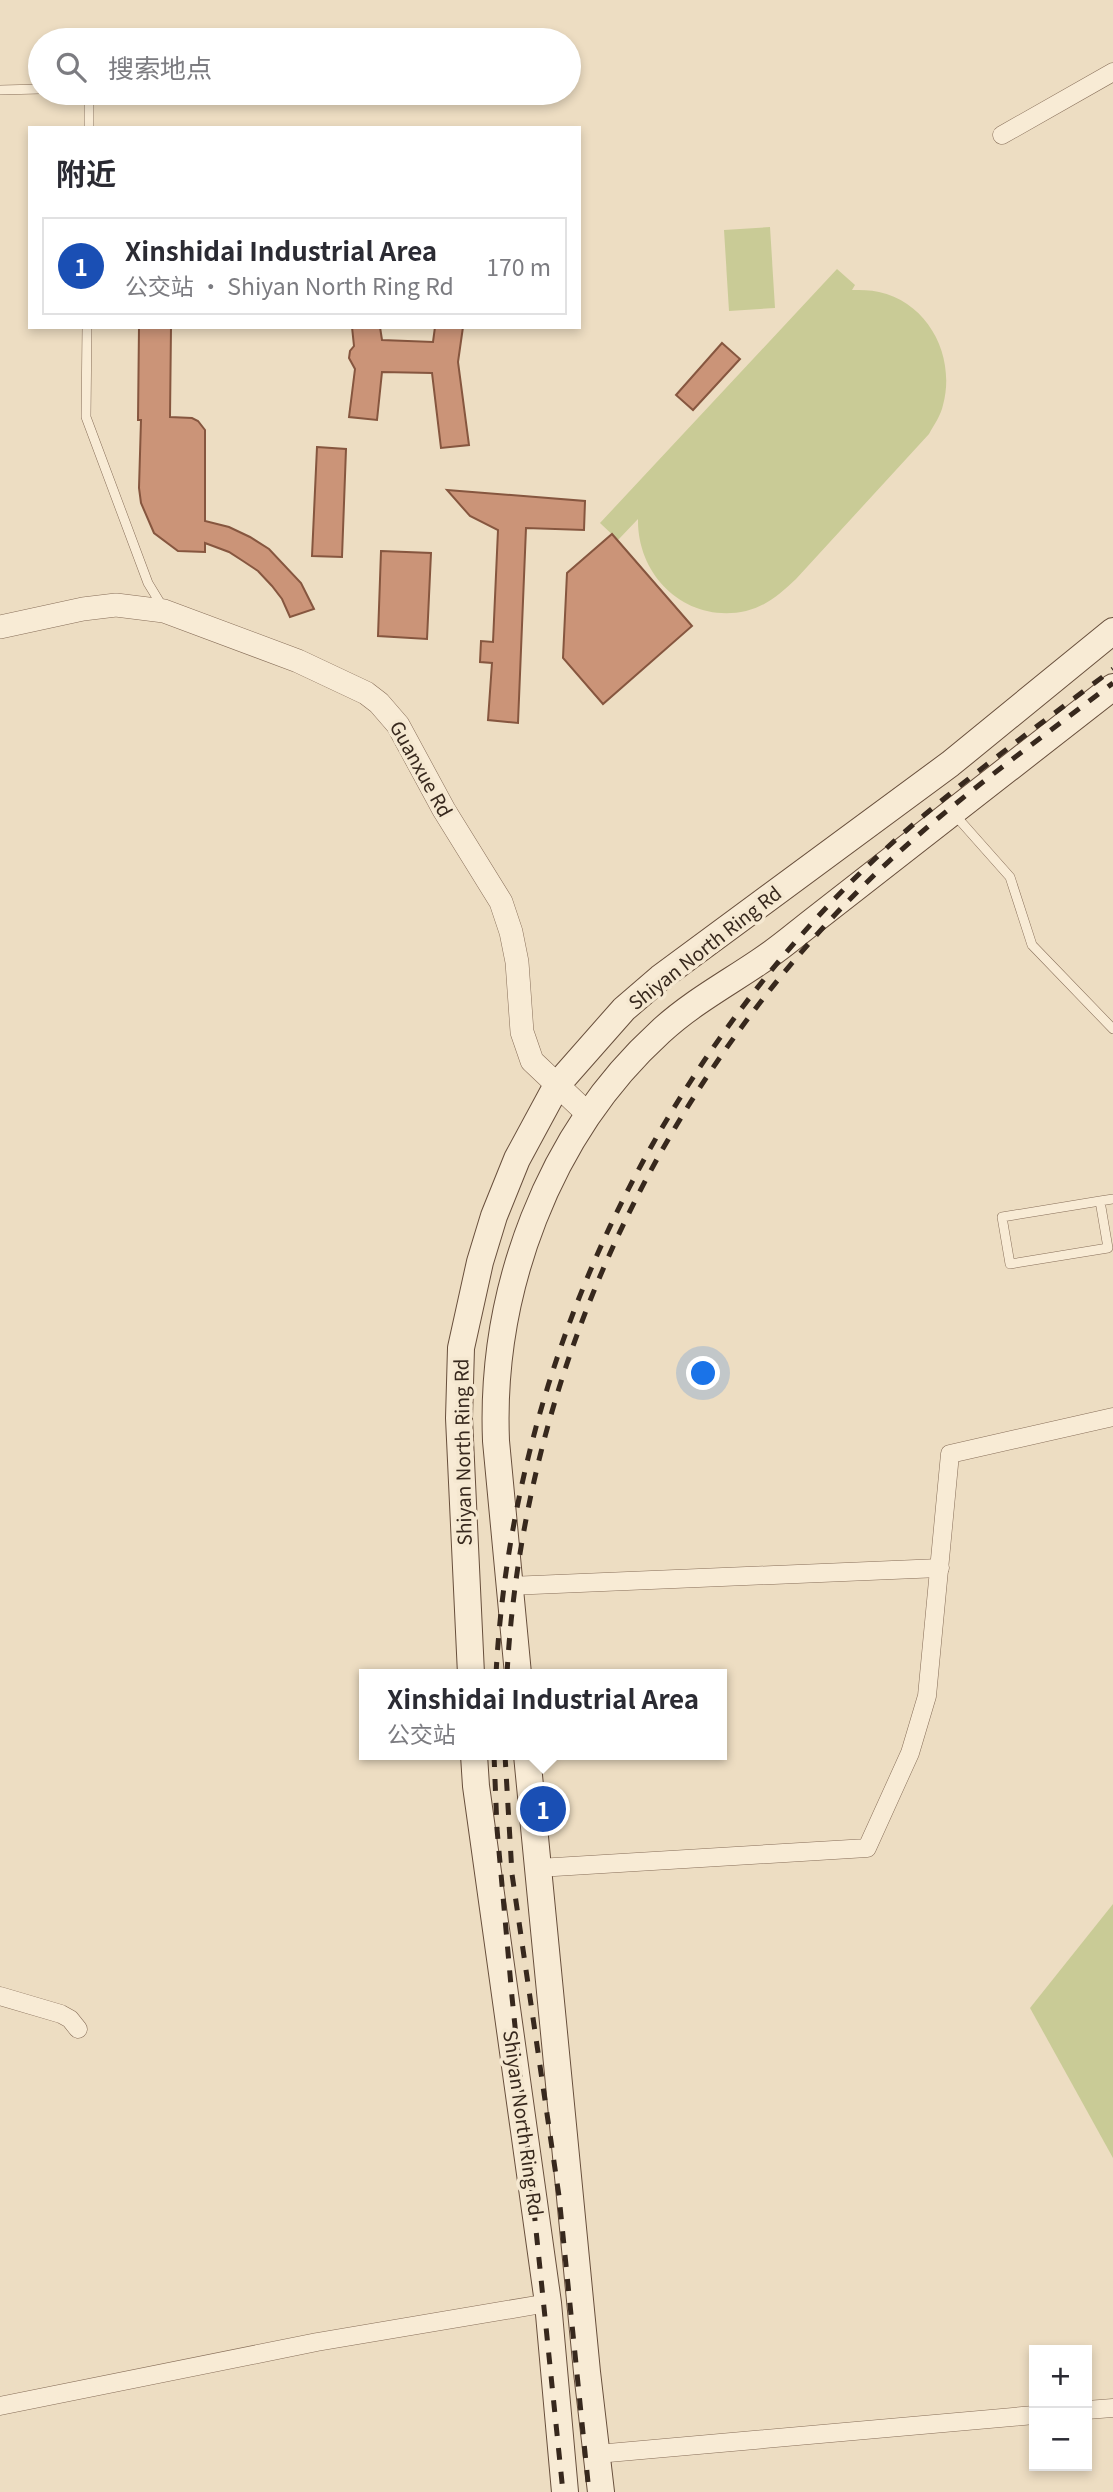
<!DOCTYPE html>
<html lang="zh">
<head>
<meta charset="utf-8">
<style>
	:root { --surface:#fff; --page:#f7f7f7; --text:#2b2b33; --muted:#7c7c81; --line:#e1e1e2; --accent:#0f766e }
	body { margin:0; font-family:Georgia,"Noto Sans SC",serif; background:var(--page); color:var(--text) }
	.controls { position:absolute; right:21px; bottom:21px; display:grid; overflow:hidden; border-radius:0px; box-shadow:0 4px 10px #0003 }
	.controls button { width:63px; height:63px; display:grid; place-items:center; padding:0; border:0; border-bottom:2px solid var(--line); background:var(--surface); color:var(--text); font:35px sans-serif }
	.you { position:absolute; left:704px; top:1374px; width:24px; height:24px; margin:-18px; border:5px solid #fff; border-radius:50%; background:#1a73e8; box-shadow:0 0 0 10px #1a73e833 }
	.badge { display:grid; place-items:center; width:46px; height:46px; border-radius:50%; background:var(--accent); color:#fff; font-size:23px; font-weight:700 }
	.pin { position:absolute; translate:-50% -50%; border:4px solid #fff; box-shadow:0 2px 7px #0006 }
	.popup { position:absolute; left:359px; top:1669px; width:368px; height:91px; box-sizing:border-box; display:grid; place-content:center; border-radius:0px; background:var(--surface); filter:drop-shadow(0 2px 5px #0005); font-size:23px; white-space:nowrap; color:var(--muted) }
	.popup b { font-size:26px; color:var(--text) }
	.popup::after { content:''; position:absolute; left:50%; top:100%; margin-left:-14px; border:14px solid transparent; border-top-color:var(--surface) }
	.list { margin:0; padding:0; list-style:none }
	h2 { display:flex; justify-content:space-between; align-items:center; height:91px; margin:0; padding:0 28px; font-size:30px }
	h2 small { font-size:23px; font-weight:400; color:var(--muted) }
	.list li { display:grid; grid-template-columns:46px 1fr auto; gap:21px; align-items:center; box-sizing:border-box; height:98px; margin:0 14px 14px; padding:0 14px; border:2px solid var(--line); border-radius:0px }
	.list b { display:block; font-size:26px; white-space:nowrap }
	.list p { margin:0; font-size:23px; white-space:nowrap; color:var(--muted) }
	.list em { font-size:23px; font-style:normal; color:var(--muted) }
	.icon { flex:none; width:38px; height:38px; fill:none; stroke:currentColor; stroke-width:2; stroke-linecap:round; stroke-linejoin:round }
	.map { position:relative; flex:none; width:1113px; height:2492px; overflow:hidden }
	.search { position:absolute; background:var(--surface); box-shadow:0 4px 10px #0003; left:28px; top:28px; width:553px; height:77px; display:flex; align-items:center; gap:18px; box-sizing:border-box; padding:0 24px; border-radius:38px; color:var(--muted); font-size:26px }
	.panel { position:absolute; background:var(--surface); box-shadow:0 4px 10px #0003; left:28px; top:126px; width:553px; height:203px; border-radius:0px }
	.map>svg:first-child { display:block }
</style>
</head>
<body>
<div class="map">
<svg width="1113" height="2492" viewBox="0 0 1113 2492">
	<rect width="100%" height="100%" fill="#edddc2"/>
	<g fill="#c9cb96">
		<path d="M770,227L775,308L729,311L724,230Z"/>
		<path d="M837,269L855,285L852,290C861,290 870,290 879,292C929,303 956,357 943,405C941,415 934,425 929,434L796,579C781,593 767,606 746,611C687,624 637,577 638,519L618,540L600,523Z"/>
		<path d="M1113,1904V2158L1030,2008Z"/>
	</g>
	<g fill="#cb9478" stroke="#86563f" stroke-width="2">
		<path d="M139,327H171L170,417L192,418L198,421L205,430V521L229,527L250,537L269,549L301,583L314,609L290,617L282,599L272,586L258,571L243,561L229,552L205,543V552L178,551L154,533L141,503L139,488L141,420H138Z"/>
		<path d="M352,327H380L382,340L433,342L435,327H463L458,362L469,445L441,448L432,373L382,372L377,420L349,417L355,369L349,358L350,351L354,346Z"/>
		<path d="M722,343L740,359L693,410L676,395Z"/>
		<path d="M317,447L346,449L342,557L312,556Z"/>
		<path d="M447,490L585,501L584,530L526,528L518,723L488,720L492,663L480,662L481,641L493,642L498,530L470,516Z"/>
		<path d="M612,534L692,626L603,704L563,658L567,573Z"/>
		<path d="M381,551L431,553L427,639L378,636Z"/>
	</g>
	<g fill="none" stroke-linecap="round" stroke-linejoin="round">
		<defs>
			<g id="service">
				<path d="M0,90L40,89"/>
				<path d="M89,128V93"/>
				<path d="M87,327L86,417L148,583L162,606"/>
				<path d="M955,815L1010,877L1032,945L1113,1029"/>
				<path d="M1100,1201L1108,1248L1010,1264L1002,1217L1100,1201L1113,1199"/>
			</g>
			<g id="minor">
				<path d="M1002,135L1113,72"/>
				<path d="M509,1586L940,1568"/>
				<path d="M538,1868L867,1848L910,1753L927,1696L950,1454L1113,1417"/>
				<path d="M0,1996L61,2014L70,2019L78,2029"/>
				<path d="M0,2406L317,2342L548,2303"/>
				<path d="M1087,2410L1113,2408"/>
				<path d="M597,2454L1034,2415"/>
			</g>
			<path id="tertiary" d="M0,627L83,609L116,605L164,611L298,661L366,693L379,703L398,725L444,810L501,902L511,932L517,962L522,1032L532,1061L589,1115"/>
			<g id="secondary">
				<path d="M471,1674L459,1418L461,1348L480,1262L494,1216L517,1159L557,1085L624,1009L660,978L950,764L1113,631"/>
				<path d="M518,1674L496,1441C490,1291 548,1134 660,1032C690,1004 725,985 759,962C778,950 795,935 813,921C913,843 1013,765 1113,687"/>
				<path d="M474,1755L476,1786L548,2303L565,2492"/>
				<path d="M527,1755L587,2372L601,2492"/>
			</g>
		</defs>
		<use href="#service" stroke="#876e59" stroke-width="10"/>
		<use href="#minor" stroke="#876e59" stroke-width="19"/>
		<use href="#tertiary" stroke="#876e59" stroke-width="24"/>
		<use href="#secondary" stroke="#684f3c" stroke-width="28"/>
		<use href="#service" stroke="#f8ebd5" stroke-width="9"/>
		<use href="#minor" stroke="#f8ebd5" stroke-width="18"/>
		<use href="#tertiary" stroke="#f8ebd5" stroke-width="23"/>
		<use href="#secondary" stroke="#f8ebd5" stroke-width="26"/>
		<g stroke="#37281d" stroke-width="5" stroke-dasharray="12 12" stroke-linecap="butt">
			<path d="M496,1674C512,1376 644,1088 855,878C934,800 1025,736 1113,669"/>
			<path d="M507,1674C523,1380 654,1093 864,885C940,810 1028,748 1113,683"/>
			<path d="M494,1755L497,1829L512,1997L563,2492"/>
			<path d="M505,1755L512,1874L559,2196L589,2492"/>
		</g>
	</g>
	<g text-anchor="middle" stroke-width="7" stroke-linejoin="round" paint-order="stroke">
		<g font-size="19" fill="#37281d" stroke="#f5e8d1">
			<text transform="translate(421 769) rotate(61)" y="7">Guanxue Rd</text>
			<text transform="translate(705 948) rotate(-38)" y="7">Shiyan North Ring Rd</text>
			<text transform="translate(463 1452) rotate(-91)" y="7">Shiyan North Ring Rd</text>
			<text transform="translate(523 2123) rotate(82)" y="7">Shiyan North Ring Rd</text>
		</g>
	</g>
</svg>
<div class="controls">
<button>+</button>
<button>−</button>
</div>
<div class="you"></div>
<div class="pin badge" style="left:543px;top:1809px;background:#1a4fb4">1</div>
<div class="popup"><b>Xinshidai Industrial Area</b>公交站</div>
<div class="search"><svg class="icon" aria-label="search" viewBox="0 0 24 24"><circle cx="10" cy="10" r="6"/><path d="M15 15l6 6"/></svg>搜索地点</div>
<section class="panel">
<h2>附近<small></small></h2>
<ul class="list">
<li><span class="badge" style="background:#1a4fb4">1</span><div><b>Xinshidai Industrial Area</b><p>公交站 · Shiyan North Ring Rd</p></div><em>170 m</em></li>
</ul>
</section>
</div>
</body>
</html>
